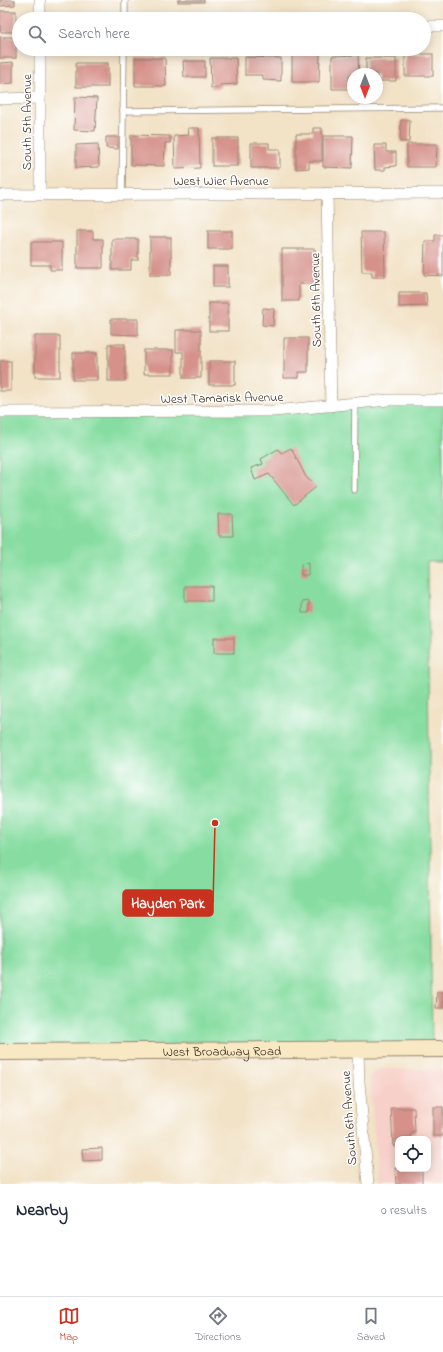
<!DOCTYPE html>
<html lang="en">
<head>
<meta charset="utf-8">
<style>
	:root { --surface:#fff; --page:#f6f6f7; --text:#1f2937; --muted:#747a83; --line:#e0e1e3; --accent:#c8321e }
	body { margin:0; font-family:"Indie Flower",sans-serif; background:var(--page); color:var(--text) }
	.controls { position:absolute; right:12px; bottom:12px; display:grid; overflow:hidden; border-radius:8px; box-shadow:0 2px 10px #0003 }
	.controls button { width:36px; height:36px; display:grid; place-items:center; padding:0; border:0; border-bottom:1px solid var(--line); background:var(--surface); color:var(--text); font:20px sans-serif }
	.compass { position:absolute; left:347px; top:68px; width:36px; height:36px; border-radius:50%; background:var(--surface); box-shadow:0 2px 10px #0003; rotate:180deg }
	.list { margin:0; padding:0; list-style:none }
	h2 { display:flex; justify-content:space-between; align-items:center; height:52px; margin:0; padding:0 16px; font-size:17px }
	h2 small { font-size:13px; font-weight:400; color:var(--muted) }
	.icon { flex:none; width:22px; height:22px; fill:none; stroke:currentColor; stroke-width:2; stroke-linecap:round; stroke-linejoin:round }
	.map { position:relative; flex:none; width:443px; height:1184px; overflow:hidden }
	.search { position:absolute; background:var(--surface); box-shadow:0 2px 10px #0003; left:12px; right:12px; top:12px; height:44px; display:flex; align-items:center; gap:10px; box-sizing:border-box; padding:0 14px; border-radius:22px; color:var(--muted); font-size:15px }
	.sheet { height:112px; background:var(--surface) }
	nav { display:flex; justify-content:space-around; align-items:center; box-sizing:border-box; height:56px; border-top:1px solid var(--line); background:var(--surface); font-size:11px; color:var(--muted) }
	nav a { display:grid; justify-items:center; gap:2px }
	nav .on { color:var(--accent) }
	.map>svg:first-child { display:block }
</style>
</head>
<body>
<div class="map">
<svg width="443" height="1184" viewBox="0 0 443 1184">
	<rect width="100%" height="100%" fill="#fff"/>
	<filter id="ink" filterUnits="userSpaceOnUse"><feTurbulence type="fractalNoise" baseFrequency=".025" numOctaves="2"/><feDisplacementMap in="SourceGraphic" scale="8" xChannelSelector="R" yChannelSelector="G"/><feConvolveMatrix kernelMatrix="1 2 1 2 8 2 1 2 1" color-interpolation-filters="sRGB"/></filter>
	<filter id="wash" filterUnits="userSpaceOnUse"><feTurbulence type="fractalNoise" baseFrequency=".012" numOctaves="4" result="noise"/><feDisplacementMap in="SourceGraphic" scale="16" xChannelSelector="R" yChannelSelector="G"/><feGaussianBlur stdDeviation="0.9" result="paint"/><feColorMatrix in="noise" values="0 0 0 0 0 0 0 0 0 0 0 0 0 0 0 0 0 1.4 0 .05"/><feComposite in="paint" operator="in"/></filter>
	<g filter="url(#wash)">
		<rect width="100%" height="100%" fill="#f2e2c6"/>
		<path fill="#f7d1c9" fill-rule="evenodd" d="M379,1069H443V1184H378L370,1082V1077ZM398,1139H428V1169H398Z"/>
		<path fill="#87dda1" stroke="#618460" d="M443,400V562H427L432,1048L0,1052V412L274,411Z"/>
		<g id="blocks">
			<g fill="#d5918a">
				<path d="M0,0H15V5L0,6Z"/>
				<rect x="178" y="0" width="26" height="2"/>
				<rect x="0" y="11" width="16" height="21"/>
				<rect x="0" y="37" width="16" height="21"/>
				<path d="M292,54H320L319,82H292Z"/>
				<rect x="405" y="54" width="28" height="22"/>
				<path d="M358,55L359,74L349,75V89H332V56Z"/>
				<path d="M245,57L281,58V81L263,80V75H245Z"/>
				<path d="M135,58H165L166,86H135Z"/>
				<path d="M210,58H236L237,84L220,85V88H211Z"/>
				<path d="M366,58H396V81H377V74L366,73Z"/>
				<path d="M183,61H205V77H184Z"/>
				<path d="M13,62V83L0,84V63Z"/>
				<rect x="76" y="63" width="32" height="24"/>
				<path d="M75,97L97,98L95,131L74,130Z"/>
				<path d="M401,120H410L409,142H400Z"/>
				<path d="M188,128H199L200,168L175,169L174,136L189,135Z"/>
				<path d="M313,128H322V161H309V168L296,169V134H313Z"/>
				<path d="M131,135L170,136V143H165L164,166L131,165Z"/>
				<path d="M323,136H353L352,168L323,167Z"/>
				<path d="M106,137H118V149L106,148Z"/>
				<rect x="212" y="138" width="26" height="28"/>
				<path d="M251,143H269V149H280V168H251Z"/>
				<path d="M98,144L99,167L76,168V145Z"/>
				<path d="M407,144H437L436,167H407Z"/>
				<path d="M374,145H386V152H396V166L385,167V170H375Z"/>
				<path d="M77,231H93V239H103V268H77Z"/>
				<rect x="208" y="231" width="24" height="18"/>
				<path d="M361,232H384L385,277H372V272H362Z"/>
				<path d="M435,235H443V276L424,275L425,241H435Z"/>
				<rect x="150" y="237" width="21" height="38"/>
				<path d="M112,239H138V260H131V270H112Z"/>
				<path d="M31,242H62V270H50V265H31Z"/>
				<path d="M282,249H315V284H299V301H282Z"/>
				<rect x="213" y="266" width="15" height="21"/>
				<path d="M399,293H426L427,306L399,307Z"/>
				<rect x="209" y="303" width="19" height="28"/>
				<path d="M263,308L274,309L273,326L262,325Z"/>
				<path d="M111,319H138V335L111,334Z"/>
				<path d="M176,330H201V378H183V352H176Z"/>
				<rect x="35" y="336" width="25" height="41"/>
				<path d="M284,338H308V372H299V378H284Z"/>
				<rect x="108" y="344" width="17" height="37"/>
				<rect x="144" y="350" width="29" height="24"/>
				<rect x="73" y="353" width="24" height="27"/>
				<rect x="0" y="361" width="11" height="30"/>
				<rect x="209" y="361" width="26" height="24"/>
				<path d="M291,448L306,477L316,487L294,505L269,474L255,480L251,468L263,464L261,459L278,449L281,453Z"/>
				<path d="M218,514H232L233,536H219Z"/>
				<path d="M308,563V575H301V564Z"/>
				<rect x="185" y="586" width="27" height="15"/>
				<path d="M309,601V613H302V602Z"/>
				<rect x="214" y="638" width="20" height="15"/>
				<path d="M437,992H443V1008H436Z"/>
				<rect x="433" y="1107" width="10" height="29"/>
				<path d="M391,1108H414L415,1133H411V1139H398V1146H393Z"/>
				<path d="M102,1148V1160L83,1161L82,1149Z"/>
				<path d="M395,1168L422,1169V1184H396Z"/>
			</g>
		</g>
	</g>
	<g filter="url(#ink)">
		<use href="#blocks" fill-opacity="0" stroke="#968672" stroke-width="1"/>
		<g fill="none" stroke-linecap="round" stroke-linejoin="round">
			<defs>
				<g id="service">
					<path d="M125,0V19"/>
					<path d="M123,111L443,108"/>
					<path d="M122,195L124,49"/>
					<path d="M354,490L355,403"/>
				</g>
				<g id="minor">
					<path d="M40,0V19"/>
					<path d="M424,26H443"/>
					<path d="M40,49V194"/>
					<path d="M0,99L40,98"/>
					<path d="M327,193L331,406"/>
					<path d="M0,195L443,193"/>
					<path d="M0,412L274,411L388,400H443"/>
					<path d="M358,1051L359,1082L368,1184"/>
				</g>
				<g id="secondary">
					<path id="s1" d="M0,1052L443,1049"/>
				</g>
			</defs>
			<use href="#service" stroke="#968672" stroke-width="7"/>
			<use href="#minor" stroke="#968672" stroke-width="12"/>
			<use href="#secondary" stroke="#968672" stroke-width="18"/>
			<use href="#service" stroke="#fff" stroke-width="5.5"/>
			<use href="#minor" stroke="#fff" stroke-width="11"/>
			<use href="#secondary" stroke="#f8e8c3" stroke-width="16"/>
		</g>
	</g>
	<g text-anchor="middle" stroke-width="3" stroke-linejoin="round" paint-order="stroke">
		<g font-size="13" fill="#3b2a1e" stroke="#fff">
			<text transform="translate(26 122) rotate(-90)" y="5">South 5th Avenue</text>
			<text x="221" y="185">West Wier Avenue</text>
			<text transform="translate(315 300) rotate(-91)" y="5">South 6th Avenue</text>
			<text transform="translate(222 397) rotate(-1)" y="5">West Tamarisk Avenue</text>
			<text dy="5" stroke="none"><textPath href="#s1" startOffset="222">West Broadway Road</textPath></text>
			<text transform="translate(348 1118) rotate(-94)" y="5">South 6th Avenue</text>
		</g>
	</g>
	<path fill="none" stroke="#c8321e" stroke-width="1.5" d="M215 823L213 903"/>
	<circle fill="#c8321e" stroke="#fff" stroke-width="1.5" cx="215" cy="823" r="4"/>
	<rect fill="#c8321e" stroke="#c8321e" stroke-width="1.5" x="123" y="890" width="90" height="26" rx="4"/>
	<g font-size="14" text-anchor="middle" font-weight="bold" fill="#fff">
		<text x="168" y="908">Hayden Park</text>
	</g>
</svg>
<div class="controls">
<button><svg class="icon" aria-label="locate" viewBox="0 0 24 24"><circle cx="12" cy="12" r="6"/><path d="M12 2v4M12 18v4M2 12h4M18 12h4"/></svg></button>
</div>
<svg class="compass" viewBox="-18 -18 36 36"><path d="M0-13l5 13h-10z" fill="#e53935"/><path d="M0 13l5-13h-10z" fill="#747a83"/></svg>
<div class="search"><svg class="icon" aria-label="search" viewBox="0 0 24 24"><circle cx="10" cy="10" r="6"/><path d="M15 15l6 6"/></svg>Search here</div>
</div>
<section class="sheet">
<h2>Nearby<small>0 results</small></h2>
<ul class="list">
</ul>
</section>
<nav>
<a class="on"><svg class="icon" aria-label="map" viewBox="0 0 24 24"><path d="M3 6l6-2 6 2 6-2v14l-6 2-6-2-6 2zM9 4v14M15 6v14"/></svg>Map</a>
<a><svg class="icon" aria-label="directions" viewBox="0 0 24 24"><path d="M12 3l9 9-9 9-9-9zM9 14v-3h6M13 9l2 2-2 2"/></svg>Directions</a>
<a><svg class="icon" aria-label="saved" viewBox="0 0 24 24"><path d="M7 4h10v16l-5-4-5 4z"/></svg>Saved</a>
</nav>
</body>
</html>
